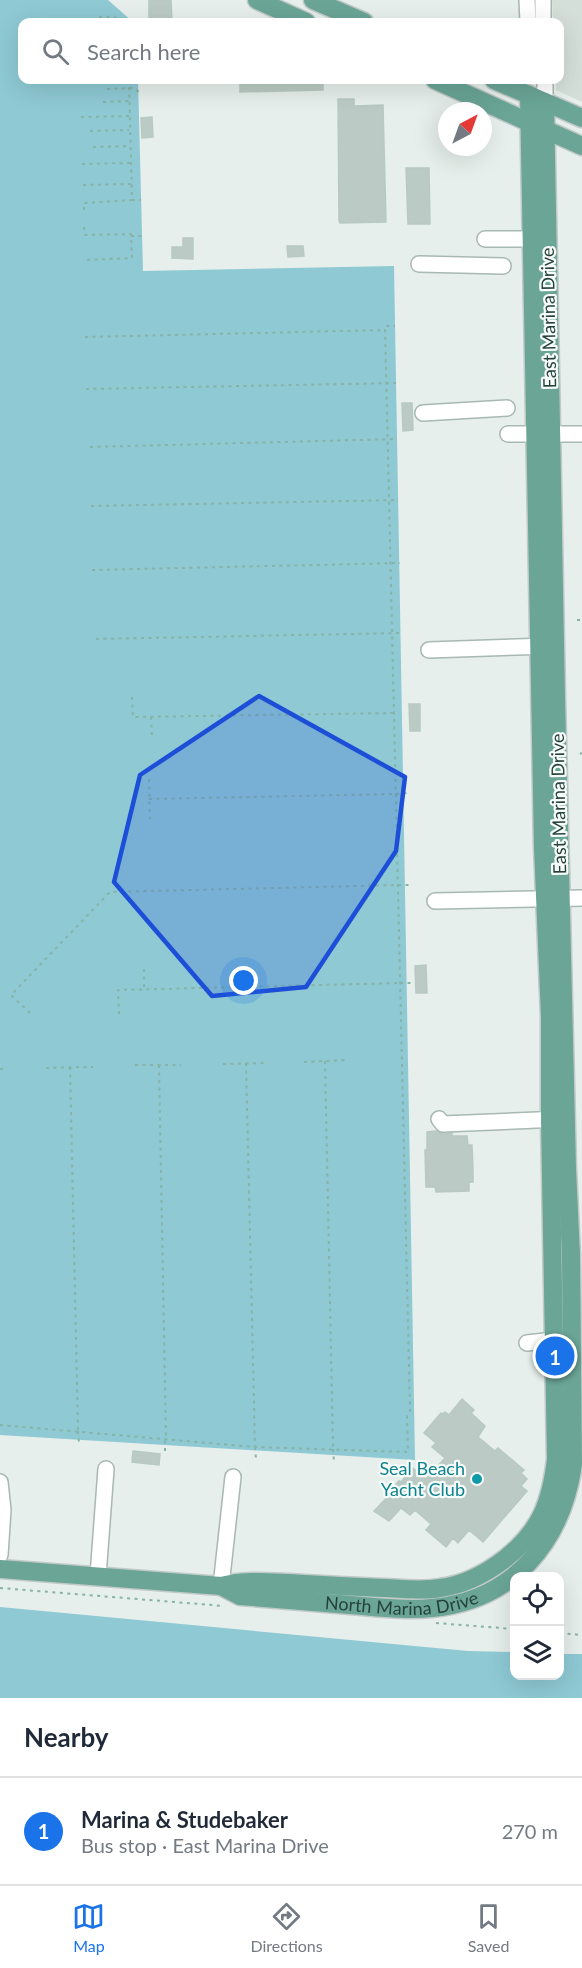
<!DOCTYPE html>
<html lang="en">
<head>
<meta charset="utf-8">
<style>
	:root { --surface:#fff; --page:#f6f6f7; --text:#1f2937; --muted:#747a83; --line:#e0e1e3; --accent:#1a73e8 }
	body { margin:0; font-family:Lato,sans-serif; background:var(--page); color:var(--text) }
	.controls { position:absolute; right:18px; bottom:18px; display:grid; overflow:hidden; border-radius:12px; box-shadow:0 6px 24px #0002 }
	.controls button { width:54px; height:54px; display:grid; place-items:center; padding:0; border:0; border-bottom:2px solid var(--line); background:var(--surface); color:var(--text); font:30px sans-serif }
	.compass { position:absolute; left:438px; top:102px; width:54px; height:54px; border-radius:50%; background:var(--surface); box-shadow:0 6px 24px #0002; rotate:41deg }
	.you { position:absolute; left:244px; top:981px; width:21px; height:21px; margin:-15px; border:4px solid #fff; border-radius:50%; background:#1a73e8; box-shadow:0 0 0 9px #1a73e833 }
	.badge { display:grid; place-items:center; width:39px; height:39px; border-radius:50%; background:var(--accent); color:#fff; font-size:20px; font-weight:700 }
	.pin { position:absolute; translate:-50% -50%; border:3px solid #fff; box-shadow:0 2px 6px #0006 }
	.list { margin:0; padding:0; list-style:none }
	h2 { display:flex; justify-content:space-between; align-items:center; height:78px; margin:0; padding:0 24px; font-size:26px }
	h2 small { font-size:20px; font-weight:400; color:var(--muted) }
	.list li { display:grid; grid-template-columns:39px 1fr auto; gap:18px; align-items:center; box-sizing:border-box; height:108px; padding:0 24px; border-top:2px solid var(--line) }
	.list b { display:block; font-size:22px; white-space:nowrap }
	.list p { margin:0; font-size:20px; white-space:nowrap; color:var(--muted) }
	.list em { font-size:20px; font-style:normal; color:var(--muted) }
	.icon { flex:none; width:33px; height:33px; fill:none; stroke:currentColor; stroke-width:2; stroke-linecap:round; stroke-linejoin:round }
	.map { position:relative; flex:none; width:582px; height:1698px; overflow:hidden }
	.search { position:absolute; background:var(--surface); box-shadow:0 6px 24px #0002; left:18px; right:18px; top:18px; height:66px; display:flex; align-items:center; gap:15px; box-sizing:border-box; padding:0 21px; border-radius:12px; color:var(--muted); font-size:22px }
	.sheet { height:186px; background:var(--surface) }
	nav { display:flex; justify-content:space-around; align-items:center; box-sizing:border-box; height:84px; border-top:2px solid var(--line); background:var(--surface); font-size:16px; color:var(--muted) }
	nav a { display:grid; justify-items:center; gap:3px }
	nav .on { color:var(--accent) }
	.map>svg:first-child { display:block }
</style>
</head>
<body>
<div class="map">
<svg width="582" height="1698" viewBox="0 0 582 1698">
	<rect width="100%" height="100%" fill="#e6efeb"/>
	<path fill="#d4dfda" d="M552,0H582V102L556,90V80H560V22H553Z"/>
	<g fill="#8ec9d4">
		<path d="M0,0H108L133,22H22V80H138L143,271L394,266L415,1460L0,1435Z"/>
		<path d="M0,1607L468,1651L514,1652V1676H560V1654H582V1698H0Z"/>
	</g>
	<g fill="#bbcac4" stroke="#b8c9c2" stroke-width="1.5">
		<path d="M149,0H171L172,22H151V19L149,18Z"/>
		<path d="M240,80H323V90L240,92Z"/>
		<path d="M338,99H354V106L383,105L386,222L340,223L339,221Z"/>
		<path d="M152,117L153,137L142,138L141,118Z"/>
		<path d="M406,168H429L430,224H408Z"/>
		<path d="M183,238H193V259L172,258V247H183Z"/>
		<path d="M287,246H303L304,256L288,257Z"/>
		<path d="M402,403H412L413,430L403,431Z"/>
		<path d="M409,704H420V731H410Z"/>
		<path d="M426,965L427,993H416L415,966Z"/>
		<path d="M436,1131L443,1134L452,1133V1136H467L468,1145H472L473,1170V1182H469V1191L436,1192L435,1187H426L425,1150H427V1132Z"/>
		<path d="M462,1399L474,1410L471,1413L485,1426L478,1437L495,1451L498,1448L524,1470L521,1473L527,1479L521,1486L527,1491L483,1542L469,1530L458,1543L453,1538L446,1547L426,1530L431,1524L416,1511H414L410,1515L401,1508L389,1521L374,1511L395,1489L393,1488L399,1481L401,1482L413,1468L426,1479L445,1458L432,1447L436,1443L424,1433L441,1413L443,1414L445,1412L449,1415Z"/>
		<path d="M133,1451L160,1454L159,1465L132,1462Z"/>
	</g>
	<g fill="none" stroke-linecap="round" stroke-linejoin="round">
		<defs>
			<g id="minor">
				<path d="M527,0L528,22"/>
				<path d="M543,0V22"/>
				<path d="M545,80V102"/>
				<path d="M485,239H542"/>
				<path d="M419,264L503,266"/>
				<path d="M423,413L507,408"/>
				<path d="M508,434H582"/>
				<path d="M429,650L549,646"/>
				<path d="M435,901L582,898"/>
				<path d="M439,1119L443,1124L560,1119"/>
				<path d="M527,1343L554,1340"/>
				<path d="M0,1482L3,1510L0,1555"/>
				<path d="M98,1576L106,1469"/>
				<path d="M221,1586L233,1477"/>
			</g>
			<g id="major">
				<path d="M257,0L306,22"/>
				<path d="M313,0L364,22"/>
				<path d="M435,80L582,146"/>
				<path d="M494,80L582,118"/>
				<path d="M0,1569L221,1586C244,1580 266,1582 289,1583C321,1585 354,1587 386,1588C404,1589 422,1591 440,1588C464,1585 488,1572 506,1558C541,1530 551,1502 556,1459L550,1119V1017L543,847L529,95"/>
				<path id="s1" d="M221,1586L240,1596C277,1599 313,1602 350,1605C377,1607 405,1611 432,1608C514,1600 562,1541 573,1464L571,1255L567,1169L556,697L545,102"/>
			</g>
		</defs>
		<use href="#minor" stroke="#a8b8b2" stroke-width="18"/>
		<use href="#major" stroke="#c2cac8" stroke-width="21"/>
		<g stroke="#86b3a5" stroke-width="2" stroke-dasharray="3 4.5" stroke-linecap="butt">
			<path d="M99,17H115L121,22"/>
			<path d="M107,89L134,88L139,92"/>
			<path d="M103,102L130,101"/>
			<path d="M81,117L130,116"/>
			<path d="M90,131L129,130"/>
			<path d="M93,147L129,146"/>
			<path d="M82,164L130,163"/>
			<path d="M83,185L131,184"/>
			<path d="M132,200H141"/>
			<path d="M84,210V203L132,200L129,80"/>
			<path d="M84,227L85,235L131,234L132,258L87,260"/>
			<path d="M131,236H142"/>
			<path d="M85,337L386,330"/>
			<path d="M86,389L396,383"/>
			<path d="M90,447L397,439"/>
			<path d="M91,506L398,500"/>
			<path d="M92,570L400,563"/>
			<path d="M577,620H582"/>
			<path d="M96,639L401,633"/>
			<path d="M132,697L133,717L395,713"/>
			<path d="M151,717L152,738"/>
			<path d="M580,754L582,753"/>
			<path d="M149,779L150,823"/>
			<path d="M396,794L408,793"/>
			<path d="M149,799L396,794"/>
			<path d="M398,885H411"/>
			<path d="M144,969V990"/>
			<path d="M400,983H412"/>
			<path d="M30,1013L11,995L110,892L398,885"/>
			<path d="M119,1014L118,990L400,983"/>
			<path d="M325,1061L333,1448"/>
			<path d="M304,1062L345,1060"/>
			<path d="M246,1063L255,1447"/>
			<path d="M223,1064L266,1063"/>
			<path d="M135,1065H181"/>
			<path d="M159,1065L166,1439"/>
			<path d="M70,1067L78,1430"/>
			<path d="M46,1068L93,1067"/>
			<path d="M0,1069H5"/>
			<path d="M0,1425L255,1447L408,1452L407,1416L410,1411L385,326H395"/>
			<path d="M78,1431L79,1443"/>
			<path d="M255,1447L256,1459"/>
			<path d="M333,1449L334,1462"/>
			<path d="M165,1451V1439"/>
			<path d="M0,1588L224,1606"/>
			<path d="M436,1623L514,1629"/>
			<path d="M560,1633L582,1635"/>
		</g>
		<use href="#minor" stroke="#fff" stroke-width="15"/>
		<use href="#major" stroke="#6aa596" stroke-width="18"/>
	</g>
	<path fill="#1d4ed8" fill-opacity="0.2" stroke="#1d4ed8" stroke-width="4.5" stroke-linejoin="round" d="M259,696L405,777L396,851L306,987L212,996L114,882L140,775Z"/>
	<circle fill="#0f9aa8" stroke="#f7fbf9" stroke-width="2" cx="477" cy="1479" r="6"/>
	<g text-anchor="middle" stroke-width="4.5" stroke-linejoin="round" paint-order="stroke">
		<g font-size="18" fill="#24423a" stroke="#f7fbf9">
			<text transform="translate(549 318) rotate(-91)" y="6">East Marina Drive</text>
			<text transform="translate(559 804) rotate(-91)" y="6">East Marina Drive</text>
			<text dy="6" stroke="none"><textPath href="#s1" startOffset="184">North Marina Drive</textPath></text>
		</g>
		<g font-size="18" fill="#0d838f" stroke="#f7fbf9" text-anchor="end">
			<text x="465" y="1475">Seal Beach<tspan x="465" dy="21">Yacht Club</tspan></text>
		</g>
	</g>
</svg>
<div class="controls">
<button><svg class="icon" aria-label="locate" viewBox="0 0 24 24"><circle cx="12" cy="12" r="6"/><path d="M12 2v4M12 18v4M2 12h4M18 12h4"/></svg></button>
<button><svg class="icon" aria-label="layers" viewBox="0 0 24 24"><path d="M12 4l9 5-9 5-9-5zM3 14l9 5 9-5"/></svg></button>
</div>
<svg class="compass" viewBox="-18 -18 36 36"><path d="M0-13l5 13h-10z" fill="#e53935"/><path d="M0 13l5-13h-10z" fill="#747a83"/></svg>
<div class="you"></div>
<div class="pin badge" style="left:555px;top:1356px">1</div>
<div class="search"><svg class="icon" aria-label="search" viewBox="0 0 24 24"><circle cx="10" cy="10" r="6"/><path d="M15 15l6 6"/></svg>Search here</div>
</div>
<section class="sheet">
<h2>Nearby<small></small></h2>
<ul class="list">
<li><span class="badge">1</span><div><b>Marina &amp; Studebaker</b><p>Bus stop · East Marina Drive</p></div><em>270 m</em></li>
</ul>
</section>
<nav>
<a class="on"><svg class="icon" aria-label="map" viewBox="0 0 24 24"><path d="M3 6l6-2 6 2 6-2v14l-6 2-6-2-6 2zM9 4v14M15 6v14"/></svg>Map</a>
<a><svg class="icon" aria-label="directions" viewBox="0 0 24 24"><path d="M12 3l9 9-9 9-9-9zM9 14v-3h6M13 9l2 2-2 2"/></svg>Directions</a>
<a><svg class="icon" aria-label="saved" viewBox="0 0 24 24"><path d="M7 4h10v16l-5-4-5 4z"/></svg>Saved</a>
</nav>
</body>
</html>
